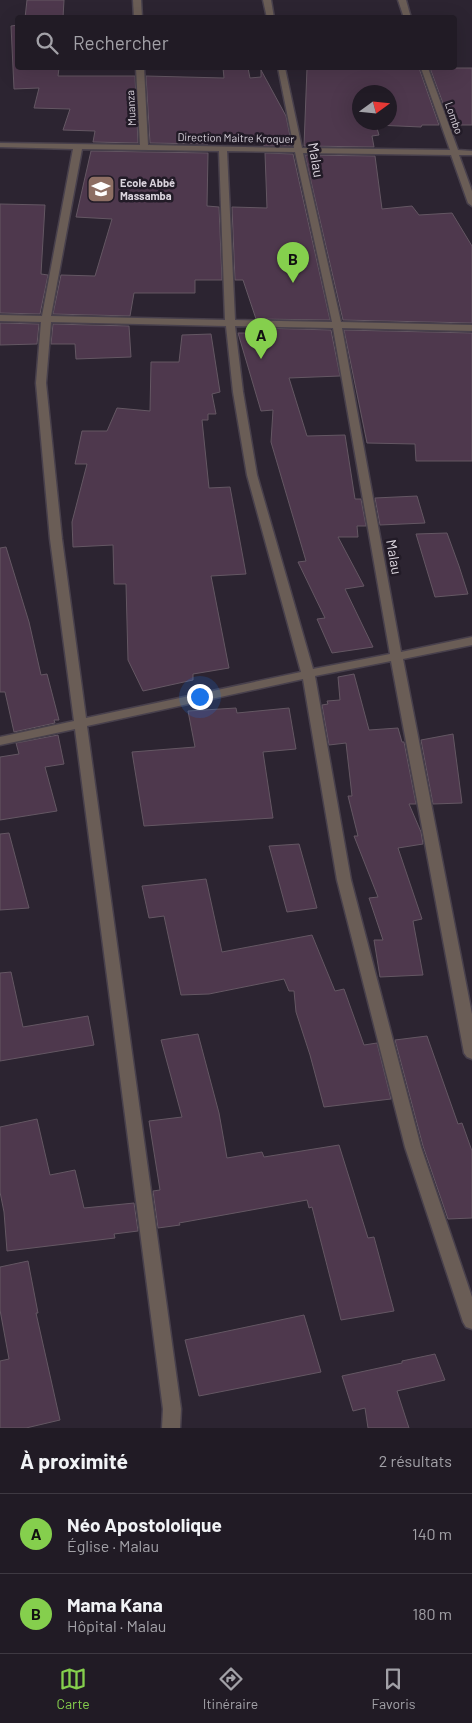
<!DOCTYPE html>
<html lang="fr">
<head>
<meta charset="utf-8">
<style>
	:root { --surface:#211b25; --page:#29242d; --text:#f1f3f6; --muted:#a2a1a7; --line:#3e3942; --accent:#85cf4d }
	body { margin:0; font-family:Barlow,sans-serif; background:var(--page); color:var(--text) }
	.compass { position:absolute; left:352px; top:85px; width:45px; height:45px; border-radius:50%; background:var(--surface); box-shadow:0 5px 20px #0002; rotate:75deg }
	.you { position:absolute; left:199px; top:696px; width:18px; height:18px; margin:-12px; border:4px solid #fff; border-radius:50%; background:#1a73e8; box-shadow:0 0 0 8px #1a73e833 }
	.badge { display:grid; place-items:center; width:32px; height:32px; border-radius:50%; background:var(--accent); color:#111; font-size:16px; font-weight:700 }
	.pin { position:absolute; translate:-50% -41px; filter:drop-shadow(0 1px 2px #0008) }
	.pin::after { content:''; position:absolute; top:26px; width:18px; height:15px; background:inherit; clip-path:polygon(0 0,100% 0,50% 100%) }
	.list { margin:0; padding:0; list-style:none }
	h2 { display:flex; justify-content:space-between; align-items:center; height:65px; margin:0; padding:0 20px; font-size:21px }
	h2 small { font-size:16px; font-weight:400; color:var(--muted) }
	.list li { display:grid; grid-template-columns:32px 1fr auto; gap:15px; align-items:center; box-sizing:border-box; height:80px; padding:0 20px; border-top:1px solid var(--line) }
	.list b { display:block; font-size:19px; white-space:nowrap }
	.list p { margin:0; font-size:16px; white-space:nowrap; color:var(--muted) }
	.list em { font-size:16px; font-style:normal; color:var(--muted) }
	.icon { flex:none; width:28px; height:28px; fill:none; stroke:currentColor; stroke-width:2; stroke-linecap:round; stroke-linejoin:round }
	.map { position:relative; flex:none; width:472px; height:1428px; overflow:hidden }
	.search { position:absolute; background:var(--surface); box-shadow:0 5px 20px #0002; left:15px; right:15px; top:15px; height:55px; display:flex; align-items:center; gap:12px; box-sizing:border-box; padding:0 18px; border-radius:5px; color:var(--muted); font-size:19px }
	.sheet { height:225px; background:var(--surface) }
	nav { display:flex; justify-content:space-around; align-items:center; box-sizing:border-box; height:70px; border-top:1px solid var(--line); background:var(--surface); font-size:14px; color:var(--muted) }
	nav a { display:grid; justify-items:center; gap:2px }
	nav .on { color:var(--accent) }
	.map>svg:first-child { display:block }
</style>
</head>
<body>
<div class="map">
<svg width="472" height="1428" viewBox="0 0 472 1428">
	<rect width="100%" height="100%" fill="#2c2431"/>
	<g fill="#4e384d" stroke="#645763" fill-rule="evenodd">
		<path d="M27,0H64L63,18H25Z"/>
		<path d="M18,25V68H59L58,76H135L138,143L93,142L95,131L63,130L70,109L34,108L39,88L14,89L11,26Z"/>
		<path d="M223,68H248L250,78L261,77V70L286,116L292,146H264V136L209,137L208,144L150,143L146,76L224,78Z"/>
		<path d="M307,68H419L439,125H422L421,127L376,125L379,135L372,136L374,147L304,146ZM360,92H390V122H360Z"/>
		<path d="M430,68H472V125H451Z"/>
		<path d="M91,151L208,153L207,206L219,207L222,280H195V293H134L130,316L53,314L61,275L95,276L112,219L76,217Z"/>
		<path d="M265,153L293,154L330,320L256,319L243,280H235L232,207L267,208Z"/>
		<path d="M305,155L375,156L382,209L412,206L419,215L452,213L472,246V323L343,320Z"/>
		<path d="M0,204L45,205L41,274L48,275L40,314L0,313Z"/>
		<path d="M0,323L39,324L37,344L0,345Z"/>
		<path d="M53,324L129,326L131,357L76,359L75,344H51Z"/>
		<path d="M259,328L331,330L340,376L289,378L307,436L345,435L355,499H361L366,526H357L358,537H338L364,586L345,589L373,647L332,653L317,619L325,618L298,562L306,561L271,442L273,410L261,411L238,333H260Z"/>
		<path d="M344,330L472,333V461H416L415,444L367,443Z"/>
		<path d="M211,334L220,392L212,394L216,414H208V420H202L209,488L230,487L246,574L211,576L229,668L193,674V680L143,691L128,660L126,584H114L113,545L73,547L72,522L87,464H75L82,431H107L117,408L150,411L151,362H179L182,335Z"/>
		<path d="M417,496L425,523L380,525L375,498Z"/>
		<path d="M447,533L459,566L468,594L435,597L416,534Z"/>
		<path d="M6,547L29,622L41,675L47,674L59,720H54L55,723L14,732L5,692H0V548Z"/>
		<path d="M354,674L369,730L398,728L402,742H404L416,804H409L421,832L423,844L398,848L422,919L413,921L423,975L380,977L374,940H383L369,898L378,897L354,836H358L348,796H352L346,743L329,745L322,705L328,704L327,701L340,700L338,677Z"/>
		<path d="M236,708L237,713L289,708L296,749L263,752L273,818L144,826L132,752L195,747L188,711Z"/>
		<path d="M453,734L462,803L433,804L421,740Z"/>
		<path d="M58,735L64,764L45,767L57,811L0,820V757L19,754L16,743Z"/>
		<path d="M9,833L29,908L0,910V834Z"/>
		<path d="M299,844L317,908L287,912L269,846Z"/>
		<path d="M206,879L222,952L312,935L335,991L344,989L364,1045L377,1043L391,1099L324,1107L310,1055L296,1012L294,991H289L284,979L209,994L181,995L164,916L149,918L142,886Z"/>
		<path d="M11,972L23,1027L88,1016L94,1045L0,1061V973Z"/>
		<path d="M198,1034L219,1113L227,1158L262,1152L264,1157L339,1145L368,1238L374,1237L394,1311L341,1320L312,1207L309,1208L307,1200L179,1223L180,1225L158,1228L153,1191L160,1190L149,1121L182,1117L161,1040Z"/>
		<path d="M427,1036L458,1124L462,1123L472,1151V1218L448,1219L423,1146L395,1040Z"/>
		<path d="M37,1119L50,1175L75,1170L84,1208L134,1203L138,1231L114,1234L115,1238L7,1251L4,1212L0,1192V1127Z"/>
		<path d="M28,1261L38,1313H36L60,1420L26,1428H0V1361L9,1359L0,1310V1267Z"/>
		<path d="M304,1315L321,1372L199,1396L185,1340Z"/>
		<path d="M435,1354L445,1380L397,1391L409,1428H368L365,1408L353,1411L342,1376L402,1363V1361Z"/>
	</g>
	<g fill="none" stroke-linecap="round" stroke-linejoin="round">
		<defs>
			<g id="minor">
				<path d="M133,0H141L142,18H134Z"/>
				<path d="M263,0H271L274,18H267Z"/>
				<path d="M398,0H406L411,18H404Z"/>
				<path d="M136,68H144L148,145L294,148L278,68H285L302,148L450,150L421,68H428L458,150L472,151V155H459L472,191V206L468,203L451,155L303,153L341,322L472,325V331L342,328L401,652L472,637V645L403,659L472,1014V1059L467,1057L464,1053L391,661L315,676L351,880L421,1147L472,1297V1329L466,1327L463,1322L405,1147L337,880L303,679L87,726L181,1409L180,1428H162L163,1409L75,729L0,745V737L74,721L50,539L36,383L41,322L0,321V315L42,316L73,149L0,147V143L140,145ZM82,149L219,151L225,320L51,316ZM227,151L295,152L332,322L235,320ZM51,322L226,326L233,392L247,475L301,672L86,718L62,539L46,383ZM235,326L333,328L390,654L313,669L257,475L243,392Z"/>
			</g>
		</defs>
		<use href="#minor" stroke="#48404c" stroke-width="3"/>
		<use href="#minor" fill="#6a5d56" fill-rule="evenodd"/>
	</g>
	<defs>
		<symbol id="school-square" viewBox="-11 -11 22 22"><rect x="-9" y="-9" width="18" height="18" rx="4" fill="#8d6e63" stroke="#221b27"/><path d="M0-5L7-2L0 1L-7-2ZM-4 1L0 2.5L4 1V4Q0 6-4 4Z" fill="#fff"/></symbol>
	</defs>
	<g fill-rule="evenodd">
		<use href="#school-square" x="85" y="173" width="32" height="32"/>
	</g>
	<g text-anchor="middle" stroke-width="5" stroke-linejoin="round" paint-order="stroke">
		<g font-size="11" fill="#d9d3dc" stroke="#221b27">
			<text transform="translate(131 108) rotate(-93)" y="4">Muanza</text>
			<text transform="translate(454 118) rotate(71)" y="4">Lombo</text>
			<text transform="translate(236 138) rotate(1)" y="4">Direction Maitre Kroquer</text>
		</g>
		<g font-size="11" font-weight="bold" fill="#d9d3dc" stroke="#221b27" text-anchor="start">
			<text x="120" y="187">Ecole Abbé<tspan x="120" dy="13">Massamba</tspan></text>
		</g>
		<g font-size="14" fill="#d9d3dc" stroke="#221b27">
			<text transform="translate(316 160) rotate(80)" y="5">Malau</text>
			<text transform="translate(394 557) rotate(80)" y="5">Malau</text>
		</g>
	</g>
</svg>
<svg class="compass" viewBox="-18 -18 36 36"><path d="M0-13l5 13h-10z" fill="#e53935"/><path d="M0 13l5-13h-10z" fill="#a2a1a7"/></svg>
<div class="you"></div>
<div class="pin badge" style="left:261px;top:359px">A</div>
<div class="pin badge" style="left:293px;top:283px">B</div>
<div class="search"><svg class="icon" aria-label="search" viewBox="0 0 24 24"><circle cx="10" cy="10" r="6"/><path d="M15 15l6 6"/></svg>Rechercher</div>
</div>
<section class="sheet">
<h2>À proximité<small>2 résultats</small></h2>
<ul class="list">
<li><span class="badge">A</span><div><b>Néo Apostololique</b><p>Église · Malau</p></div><em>140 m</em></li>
<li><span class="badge">B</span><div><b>Mama Kana</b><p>Hôpital · Malau</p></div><em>180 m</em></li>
</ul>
</section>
<nav>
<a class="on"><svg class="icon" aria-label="map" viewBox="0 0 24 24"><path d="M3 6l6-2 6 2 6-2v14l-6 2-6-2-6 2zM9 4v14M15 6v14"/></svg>Carte</a>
<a><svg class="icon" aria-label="directions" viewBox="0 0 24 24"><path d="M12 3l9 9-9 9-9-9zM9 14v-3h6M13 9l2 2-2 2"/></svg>Itinéraire</a>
<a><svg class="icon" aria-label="saved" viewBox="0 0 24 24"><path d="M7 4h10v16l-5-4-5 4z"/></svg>Favoris</a>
</nav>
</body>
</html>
